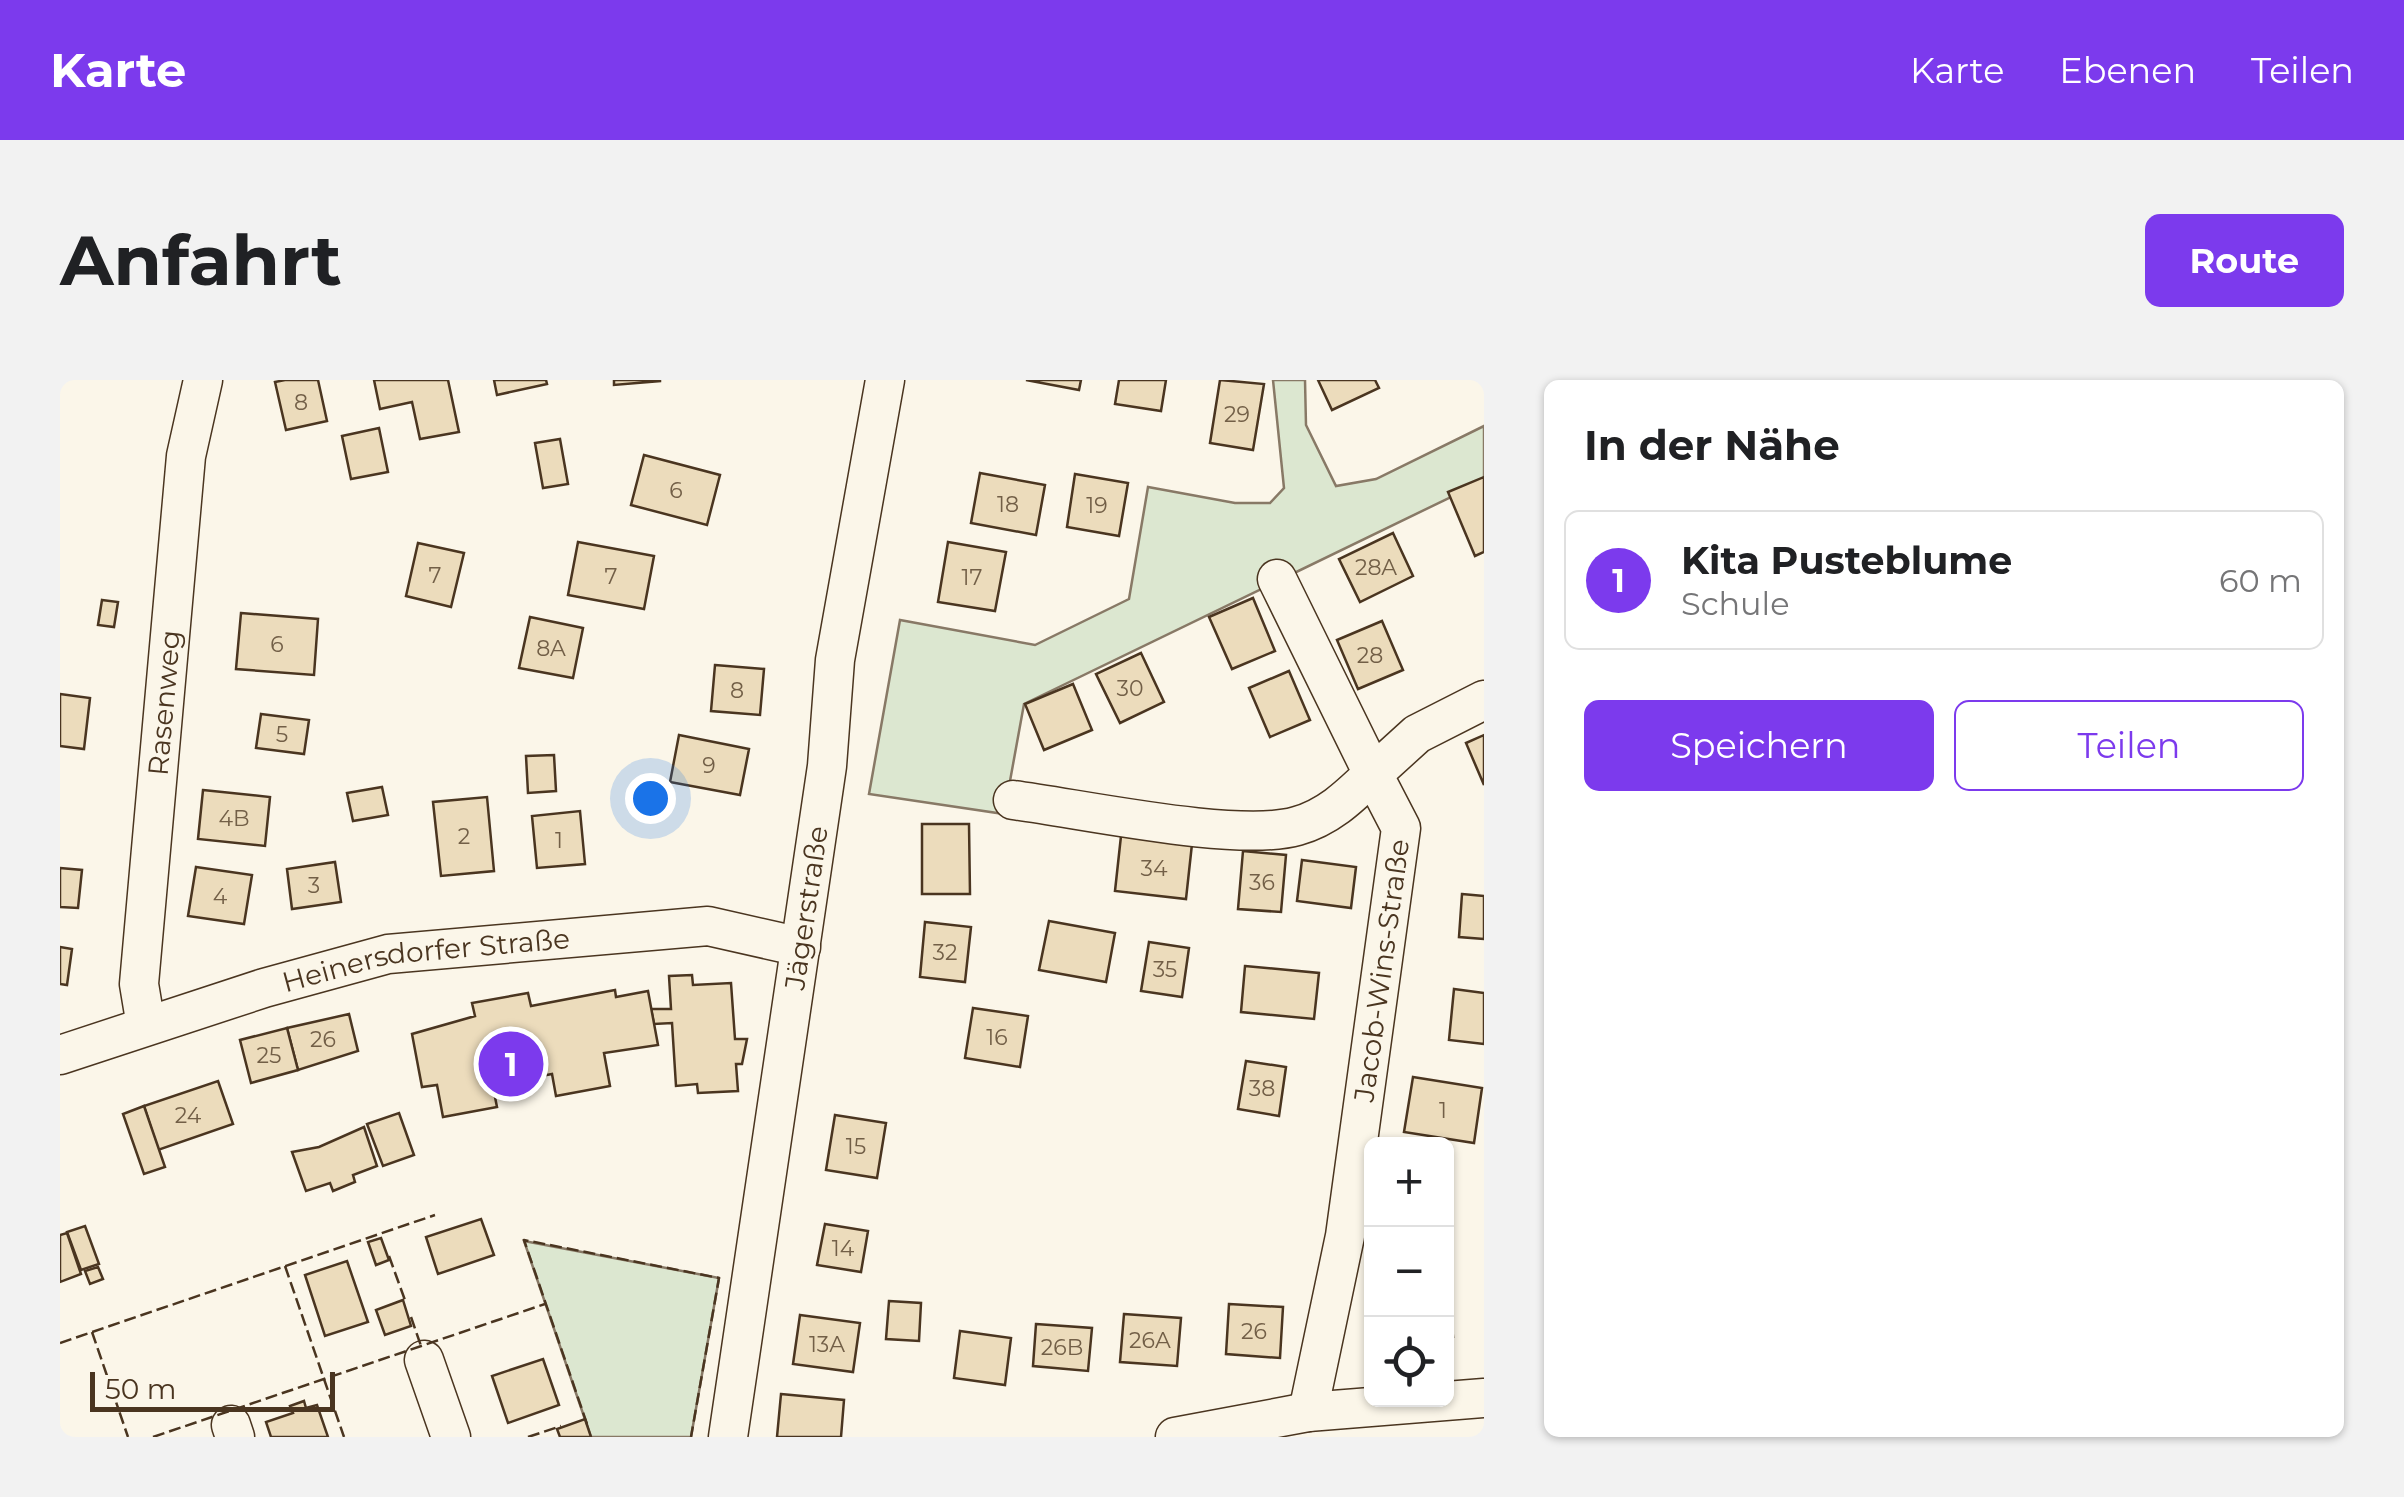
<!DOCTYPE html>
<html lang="de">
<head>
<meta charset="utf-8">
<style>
	:root { --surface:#fff; --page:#f2f2f2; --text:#202124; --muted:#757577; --line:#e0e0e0; --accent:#7c3aed }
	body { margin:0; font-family:Montserrat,sans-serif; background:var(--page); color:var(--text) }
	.controls { position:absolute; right:30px; bottom:30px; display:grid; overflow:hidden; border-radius:15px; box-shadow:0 2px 8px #0004 }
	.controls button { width:90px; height:90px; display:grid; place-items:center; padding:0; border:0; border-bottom:2px solid var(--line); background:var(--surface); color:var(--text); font:50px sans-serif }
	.scale { position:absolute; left:30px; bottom:25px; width:245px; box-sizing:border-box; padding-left:10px; border:5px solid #4a3520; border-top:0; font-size:28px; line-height:35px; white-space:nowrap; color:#4a3520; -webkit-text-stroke:8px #fbf6e9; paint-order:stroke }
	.you { position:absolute; left:590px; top:418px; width:35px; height:35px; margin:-25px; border:8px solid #fff; border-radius:50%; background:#1a73e8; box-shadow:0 0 0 15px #1a73e833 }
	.badge { display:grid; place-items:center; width:65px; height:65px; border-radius:50%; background:var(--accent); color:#fff; font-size:32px; font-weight:700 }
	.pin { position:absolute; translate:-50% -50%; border:5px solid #fff; box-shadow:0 2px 10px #0006 }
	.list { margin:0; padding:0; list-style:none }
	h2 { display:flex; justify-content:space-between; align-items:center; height:130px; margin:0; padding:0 40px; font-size:42px }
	h2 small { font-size:32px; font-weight:400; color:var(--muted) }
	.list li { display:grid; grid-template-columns:65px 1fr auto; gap:30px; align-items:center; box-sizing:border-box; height:140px; margin:0 20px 20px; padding:0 20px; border:2px solid var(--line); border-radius:15px }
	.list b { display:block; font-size:38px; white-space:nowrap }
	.list p { margin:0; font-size:32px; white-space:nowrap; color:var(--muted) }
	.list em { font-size:32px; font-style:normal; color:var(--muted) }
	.actions { display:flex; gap:20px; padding:30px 40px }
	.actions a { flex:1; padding:22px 0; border:2px solid var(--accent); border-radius:15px; text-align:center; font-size:35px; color:var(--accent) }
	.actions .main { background:var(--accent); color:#fff }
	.icon { flex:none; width:55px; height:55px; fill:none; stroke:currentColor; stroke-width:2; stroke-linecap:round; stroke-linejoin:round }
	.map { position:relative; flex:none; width:1424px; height:1057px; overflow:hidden; border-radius:15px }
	header { display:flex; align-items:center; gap:60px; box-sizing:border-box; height:140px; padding:0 50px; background:var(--accent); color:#fff }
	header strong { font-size:48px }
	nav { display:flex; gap:55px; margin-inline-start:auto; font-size:35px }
	.intro { display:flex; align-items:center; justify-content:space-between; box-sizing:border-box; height:240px; padding:0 60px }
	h1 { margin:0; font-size:70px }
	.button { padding:25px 45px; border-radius:15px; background:var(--accent); color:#fff; font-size:35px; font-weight:700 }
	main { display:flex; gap:60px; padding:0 60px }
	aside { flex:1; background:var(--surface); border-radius:15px; box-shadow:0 2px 8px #0004 }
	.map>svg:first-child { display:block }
</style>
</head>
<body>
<header>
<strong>Karte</strong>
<nav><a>Karte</a><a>Ebenen</a><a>Teilen</a></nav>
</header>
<div class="intro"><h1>Anfahrt</h1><a class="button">Route</a></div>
<main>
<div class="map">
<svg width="1424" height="1057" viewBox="0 0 1424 1057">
	<rect width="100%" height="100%" fill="#fbf6e9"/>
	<g fill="#dce7d0" stroke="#887966" stroke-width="2.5">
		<path d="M1213,0H1245L1246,45L1276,106L1316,99L1424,46V101L964,324L944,434L809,414L840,240L975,265L1069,219L1088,107L1175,123H1210L1224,108Z"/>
		<path d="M464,861L659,898L631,1057H531Z"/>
	</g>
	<g fill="#ecdcbc" stroke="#4a3520" stroke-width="2.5">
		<path d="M225,0H258L267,41L226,50L215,2Z"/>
		<path d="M314,0H388L399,52L360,59L352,22L320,29Z"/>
		<path d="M434,0H486L487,4L437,15Z"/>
		<path d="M554,0H600V1L554,5Z"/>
		<path d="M966,0H1021L1019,10Z"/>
		<path d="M1059,0H1106L1101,31L1055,24Z"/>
		<path d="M1160,0L1204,4L1193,70L1150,63Z"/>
		<path d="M1258,0H1315L1319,8L1272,30Z"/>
		<path d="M319,48L328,92L291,99L282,56Z"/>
		<path d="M500,59L508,104L483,108L475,63Z"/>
		<path d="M584,75L660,95L647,145L571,125Z"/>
		<path d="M920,93L985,105L976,155L911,143Z"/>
		<path d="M1015,94L1068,103L1059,156L1007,147Z"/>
		<path d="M1424,97V172L1415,176L1388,112Z"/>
		<path d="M1333,153L1353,196L1300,222L1279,179Z"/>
		<path d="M518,162L594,176L584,229L508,215Z"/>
		<path d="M888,162L946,172L935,231L878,222Z"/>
		<path d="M358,163L404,173L391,227L346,216Z"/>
		<path d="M1193,218L1215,271L1172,289L1149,237Z"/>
		<path d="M42,220L58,222L54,247L38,245Z"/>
		<path d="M181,233L258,239L254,295L176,289Z"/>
		<path d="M470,237L523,248L513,298L459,288Z"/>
		<path d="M1322,241L1343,290L1298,309L1277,260Z"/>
		<path d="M1081,273L1104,322L1060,343L1036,294Z"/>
		<path d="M655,285L704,289L700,335L651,331Z"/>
		<path d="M1229,291L1250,340L1210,357L1189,308Z"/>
		<path d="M1013,304L1032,350L984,370L965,324Z"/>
		<path d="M0,314L30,318L24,369L0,366Z"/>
		<path d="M201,334L249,340L244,374L196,368Z"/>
		<path d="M619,355L689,369L680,415L610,402Z"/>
		<path d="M1424,355V405L1406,363Z"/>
		<path d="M494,375L496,411L468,413L466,376Z"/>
		<path d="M322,407L328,435L293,441L287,413Z"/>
		<path d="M143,410L210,417L205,466L138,459Z"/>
		<path d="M427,417L434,491L381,496L373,422Z"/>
		<path d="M520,431L525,484L477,488L472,436Z"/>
		<path d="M862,444H909L910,514H862Z"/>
		<path d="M1061,456L1132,464L1126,519L1055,511Z"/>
		<path d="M1183,471L1226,475L1221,532L1178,529Z"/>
		<path d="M1242,480L1296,487L1291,528L1237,521Z"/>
		<path d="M275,482L281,522L232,529L227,489Z"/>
		<path d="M136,487L192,495L184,544L128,536Z"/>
		<path d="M0,488L22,490L18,528L0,527Z"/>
		<path d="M1402,514L1424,516V559L1399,557Z"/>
		<path d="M989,541L1055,553L1046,602L979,590Z"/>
		<path d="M865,542L911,547L905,602L860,597Z"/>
		<path d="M1089,562L1129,568L1122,617L1081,611Z"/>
		<path d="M0,567L12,569L7,605L0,604Z"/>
		<path d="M1185,586L1259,593L1254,639L1181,632Z"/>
		<path d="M632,595L633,605L671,603L675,659H687L682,684H676L678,711L638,713L637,704L616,706L612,643L594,644L591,629H611L609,596Z"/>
		<path d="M1394,609L1424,613V664L1389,660Z"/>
		<path d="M555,610L556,617L588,611L598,665L544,673L550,706L496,716L492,694L439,704L438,696L431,697L437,727L383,737L377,705L362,707L352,654L415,636L412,623L468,613L471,626Z"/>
		<path d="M913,628L968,636L960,687L905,678Z"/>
		<path d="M289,634L298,671L238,690L227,648Z"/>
		<path d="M227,648L238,690L191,703L180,660Z"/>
		<path d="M1186,681L1226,687L1219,736L1178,729Z"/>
		<path d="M1353,697L1422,708L1414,763L1344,752Z"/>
		<path d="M158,701L173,744L98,770L84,726Z"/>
		<path d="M84,726L105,787L84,794L63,734Z"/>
		<path d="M339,733L354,775L323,786L307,744Z"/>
		<path d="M775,735L826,743L817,798L766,790Z"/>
		<path d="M304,747L317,786L293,795L295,802L273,811L270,803L246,811L232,772L259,767Z"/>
		<path d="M421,839L434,875L378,894L366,857Z"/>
		<path d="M765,844L808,851L801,892L757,885Z"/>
		<path d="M25,846L39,884L21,890L7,852Z"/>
		<path d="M7,853L21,894L0,902V855Z"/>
		<path d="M321,858L329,880L316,885L308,862Z"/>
		<path d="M287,881L308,942L265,956L245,895Z"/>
		<path d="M38,887L43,899L30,904L25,891Z"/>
		<path d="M1386,918H1390L1393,957L1386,958Z"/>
		<path d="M343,920L351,946L325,955L316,930Z"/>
		<path d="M829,921L861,923L859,961L826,959Z"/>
		<path d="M1169,924L1223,927L1220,978L1166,974Z"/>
		<path d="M1064,934L1121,938L1117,986L1060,982Z"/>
		<path d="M740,935L800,943L793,992L733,984Z"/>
		<path d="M976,944L1032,948L1028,991L973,986Z"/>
		<path d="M900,951L951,958L945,1005L894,998Z"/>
		<path d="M483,979L499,1025L448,1043L432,996Z"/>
		<path d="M721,1014L784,1020L781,1057H717Z"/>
		<path d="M244,1021L246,1028L257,1025L268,1057H211L206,1042L233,1033L230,1026Z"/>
		<path d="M525,1039L531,1057H500L497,1049Z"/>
	</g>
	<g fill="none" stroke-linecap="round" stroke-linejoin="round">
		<defs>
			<g id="minor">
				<path d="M953,420C1022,429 1178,463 1237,446C1269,437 1290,416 1313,394L1217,199"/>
				<path id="s1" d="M86,646L79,604L126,76L143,0"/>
				<path id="s2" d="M0,675L204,608L328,574L648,546L741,567"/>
				<path d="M364,980L391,1057"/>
				<path id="s3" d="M1248,1032L1285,856L1341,448L1313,394L1357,354L1424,320"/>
				<path d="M171,1045L175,1057"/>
				<path id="s4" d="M668,1057L767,386L775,280L825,0"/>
				<path d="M1115,1057L1248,1032L1424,1018"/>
			</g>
		</defs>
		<use href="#minor" stroke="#4a3520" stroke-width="41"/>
		<use href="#minor" stroke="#fbf6e9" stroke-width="38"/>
		<g stroke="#4a3520" stroke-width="2.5" stroke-dasharray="12 5" stroke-linecap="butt">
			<path d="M329,876L346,923"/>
			<path d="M225,886L284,1057"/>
			<path d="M351,937L361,966"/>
			<path d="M32,952L68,1057"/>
			<path d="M0,963L375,835"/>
			<path d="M527,1044L464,860L659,898L631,1057"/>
			<path d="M93,1057L485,924"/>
			<path d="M468,1057L501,1046"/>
		</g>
	</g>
	<g text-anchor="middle" stroke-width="8" stroke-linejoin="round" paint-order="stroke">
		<g font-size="22" fill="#725f47">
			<text x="241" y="30">8</text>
			<text x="1177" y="42">29</text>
			<text x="616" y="118">6</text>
			<text x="948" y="132">18</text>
			<text x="1037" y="133">19</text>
			<text x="1316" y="195">28A</text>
			<text x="375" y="203">7</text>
			<text x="551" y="204">7</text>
			<text x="912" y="205">17</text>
			<text x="217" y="272">6</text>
			<text x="491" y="276">8A</text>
			<text x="1310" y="283">28</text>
			<text x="1070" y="316">30</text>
			<text x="677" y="318">8</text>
			<text x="222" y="362">5</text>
			<text x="649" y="393">9</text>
			<text x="174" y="446">4B</text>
			<text x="404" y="464">2</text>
			<text x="499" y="468">1</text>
			<text x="1094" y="496">34</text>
			<text x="1202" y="510">36</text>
			<text x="254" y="513">3</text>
			<text x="160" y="524">4</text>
			<text x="885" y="580">32</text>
			<text x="1105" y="597">35</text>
			<text x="937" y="665">16</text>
			<text x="263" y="667">26</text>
			<text x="209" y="683">25</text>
			<text x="1202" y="716">38</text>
			<text x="1383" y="738">1</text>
			<text x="128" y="743">24</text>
			<text x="796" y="774">15</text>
			<text x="783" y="876">14</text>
			<text x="1194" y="959">26</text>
			<text x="1090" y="968">26A</text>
			<text x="767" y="972">13A</text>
			<text x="1002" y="975">26B</text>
		</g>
		<g font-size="28" fill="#4a3520" stroke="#fbf6e9">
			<text dy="10" stroke="none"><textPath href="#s1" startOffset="325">Rasenweg</textPath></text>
			<text dy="10" stroke="none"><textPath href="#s4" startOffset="535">Jägerstraße</textPath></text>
			<text dy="10" stroke="none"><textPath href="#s2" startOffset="380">Heinersdorfer Straße</textPath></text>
			<text dy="10" stroke="none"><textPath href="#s3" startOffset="448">Jacob-Wins-Straße</textPath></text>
		</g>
	</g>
</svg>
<div class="controls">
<button>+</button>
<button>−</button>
<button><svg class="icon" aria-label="locate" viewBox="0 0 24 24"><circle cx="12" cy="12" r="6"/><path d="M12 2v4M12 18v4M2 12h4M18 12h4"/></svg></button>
</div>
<div class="scale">50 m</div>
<div class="you"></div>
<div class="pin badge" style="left:451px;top:684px">1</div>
</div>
<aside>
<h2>In der Nähe<small></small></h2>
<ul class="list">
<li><span class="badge">1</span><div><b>Kita Pusteblume</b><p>Schule</p></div><em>60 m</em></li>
</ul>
<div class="actions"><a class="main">Speichern</a><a>Teilen</a></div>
</aside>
</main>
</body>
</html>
